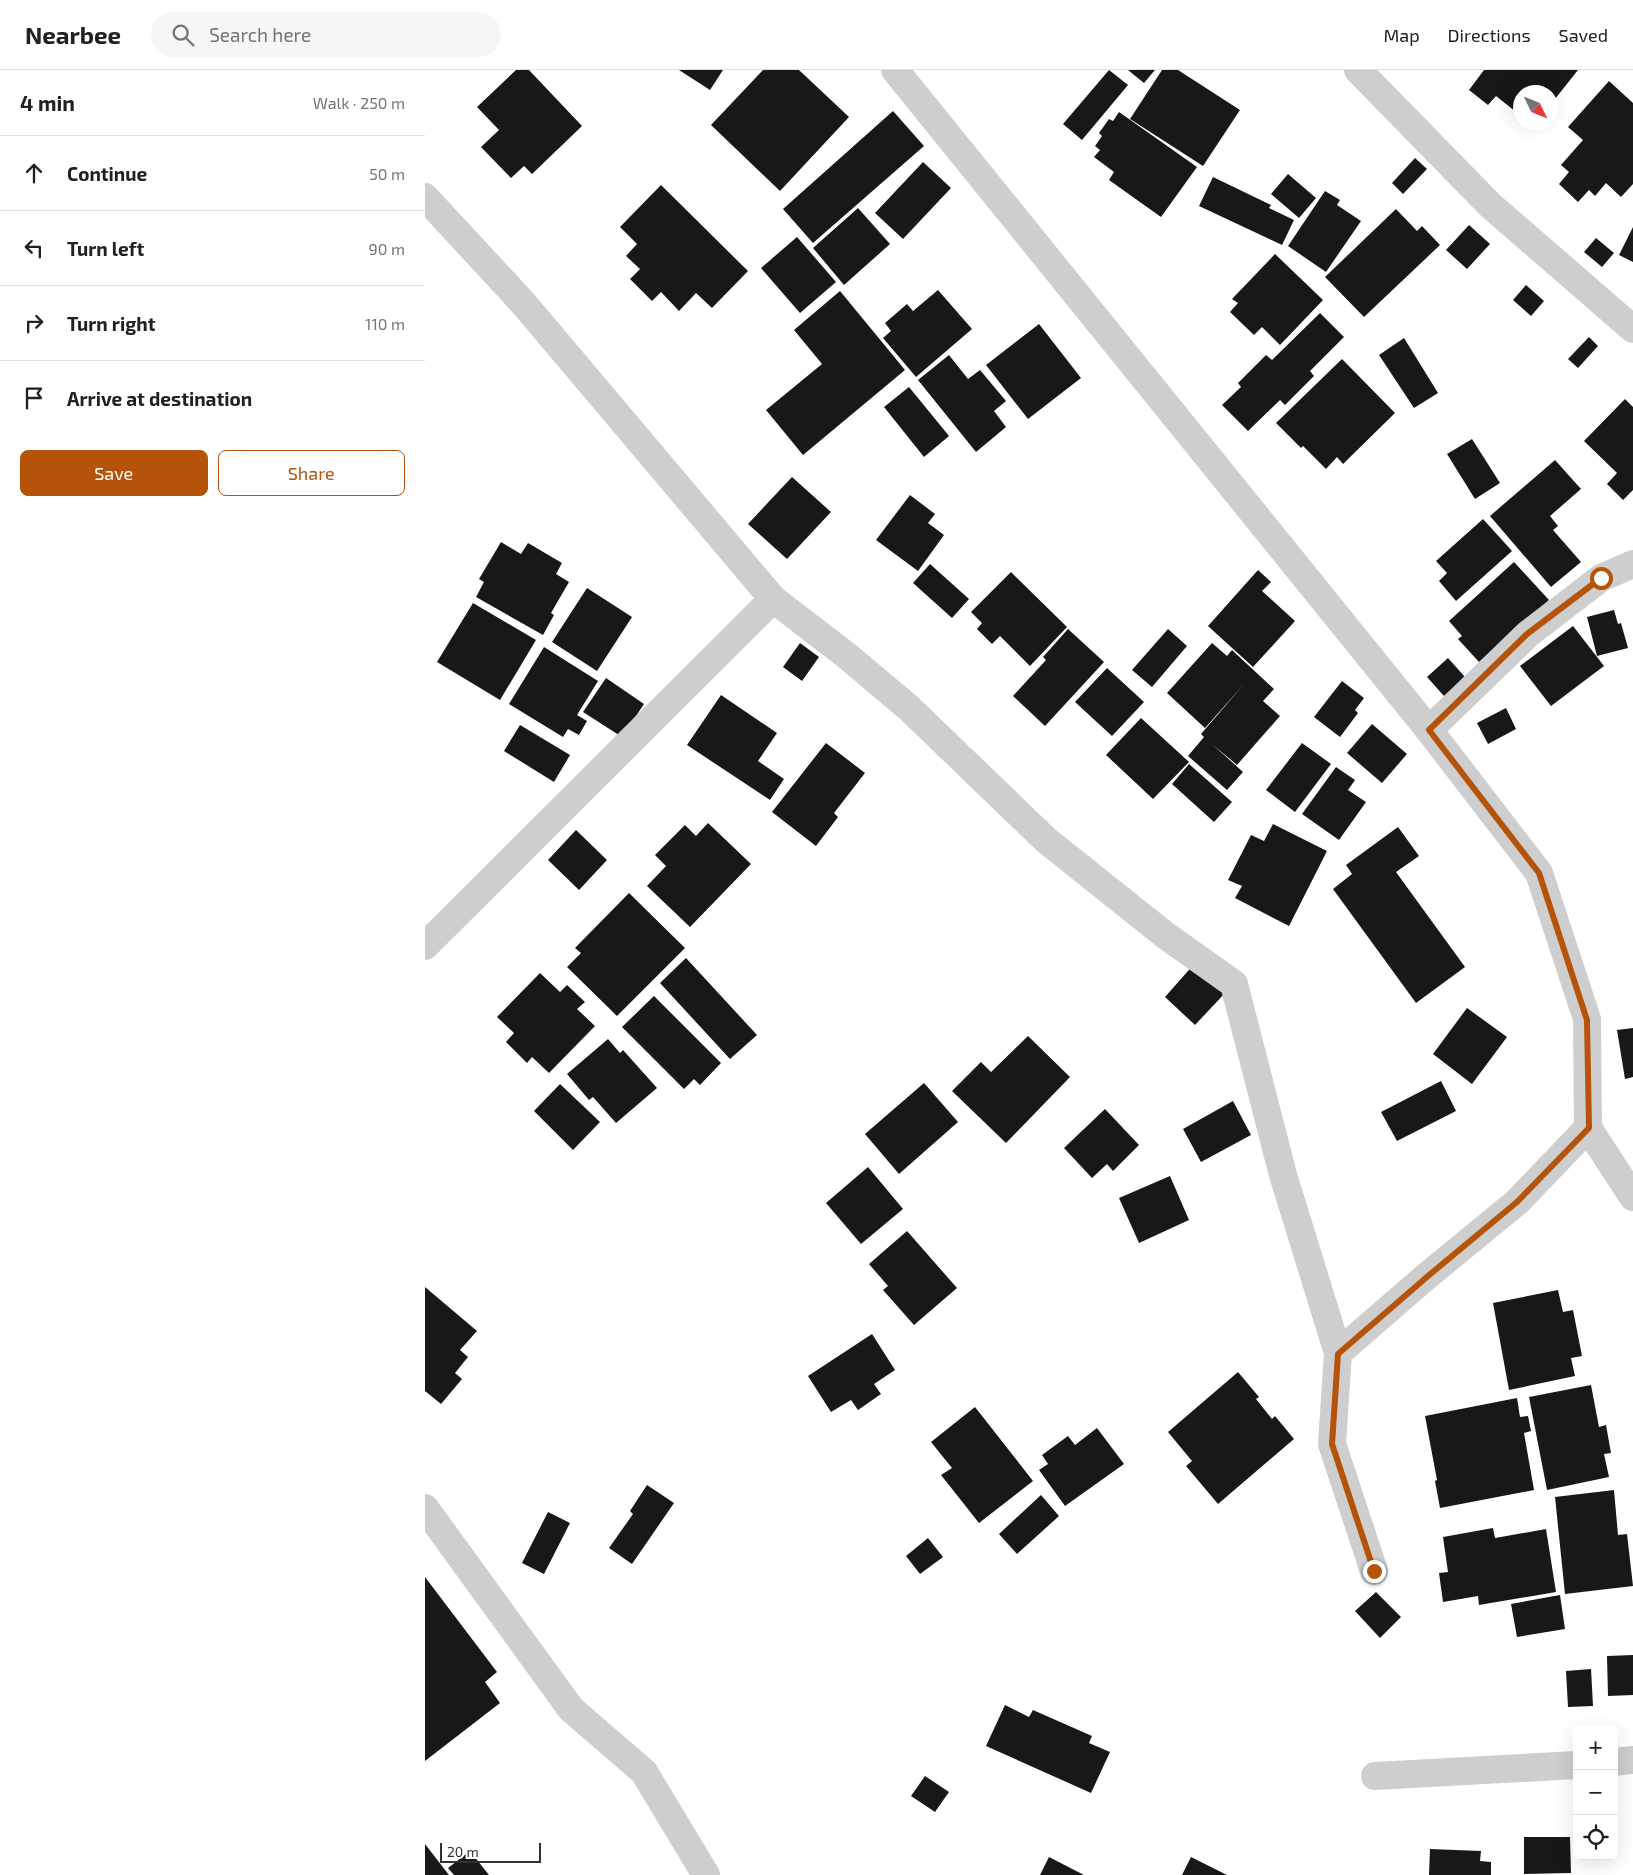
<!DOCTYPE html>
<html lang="en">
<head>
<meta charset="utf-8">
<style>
	:root { --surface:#fff; --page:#f6f6f6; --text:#202124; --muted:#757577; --line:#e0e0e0; --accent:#b45309 }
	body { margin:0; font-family:"Exo 2",sans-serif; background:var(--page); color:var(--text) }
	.controls { position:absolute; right:15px; bottom:15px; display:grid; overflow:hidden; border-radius:8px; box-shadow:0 5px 20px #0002 }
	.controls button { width:45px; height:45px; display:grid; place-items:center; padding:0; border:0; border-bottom:1px solid var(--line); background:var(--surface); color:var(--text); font:25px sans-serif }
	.compass { position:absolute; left:1088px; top:15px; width:45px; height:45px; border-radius:50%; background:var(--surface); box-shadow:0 5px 20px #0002; rotate:133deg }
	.scale { position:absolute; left:15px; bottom:12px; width:101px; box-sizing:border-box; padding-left:5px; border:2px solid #313131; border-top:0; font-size:14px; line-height:18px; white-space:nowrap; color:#313131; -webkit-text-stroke:4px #fff; paint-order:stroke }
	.stop { position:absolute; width:15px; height:15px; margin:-11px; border:4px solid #b45309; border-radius:50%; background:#fff }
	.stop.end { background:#b45309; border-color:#fff; box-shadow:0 1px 5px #0008 }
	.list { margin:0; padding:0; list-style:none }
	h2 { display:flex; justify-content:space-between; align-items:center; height:65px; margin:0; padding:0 20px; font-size:21px }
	h2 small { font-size:16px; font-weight:400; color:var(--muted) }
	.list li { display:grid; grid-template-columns:32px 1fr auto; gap:15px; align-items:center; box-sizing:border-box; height:75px; padding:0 20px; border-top:1px solid var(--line) }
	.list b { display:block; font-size:19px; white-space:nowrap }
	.list em { font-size:16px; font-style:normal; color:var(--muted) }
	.actions { display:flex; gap:10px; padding:15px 20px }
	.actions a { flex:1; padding:11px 0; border:1px solid var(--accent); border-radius:8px; text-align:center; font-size:18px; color:var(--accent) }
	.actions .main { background:var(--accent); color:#fff }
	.icon { flex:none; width:28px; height:28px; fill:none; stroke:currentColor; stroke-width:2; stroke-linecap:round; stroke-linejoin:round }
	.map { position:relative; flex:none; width:1208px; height:1805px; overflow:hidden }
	header { display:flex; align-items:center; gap:30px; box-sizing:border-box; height:70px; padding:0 25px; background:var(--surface); border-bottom:1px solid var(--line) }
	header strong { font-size:24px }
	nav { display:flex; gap:28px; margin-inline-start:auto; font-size:18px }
	.search { width:350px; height:45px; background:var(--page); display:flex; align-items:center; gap:12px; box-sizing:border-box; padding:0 18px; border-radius:28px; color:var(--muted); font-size:19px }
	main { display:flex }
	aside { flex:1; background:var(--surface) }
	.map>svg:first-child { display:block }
</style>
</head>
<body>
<header>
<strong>Nearbee</strong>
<div class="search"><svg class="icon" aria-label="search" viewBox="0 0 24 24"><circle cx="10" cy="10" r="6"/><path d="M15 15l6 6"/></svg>Search here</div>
<nav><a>Map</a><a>Directions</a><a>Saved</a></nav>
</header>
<main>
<aside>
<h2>4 min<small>Walk · 250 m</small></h2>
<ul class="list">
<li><svg class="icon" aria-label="ahead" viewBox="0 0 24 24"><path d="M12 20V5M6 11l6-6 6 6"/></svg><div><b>Continue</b></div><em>50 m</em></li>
<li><svg class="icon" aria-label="left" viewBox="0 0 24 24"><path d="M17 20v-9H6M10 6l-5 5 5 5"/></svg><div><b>Turn left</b></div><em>90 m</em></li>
<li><svg class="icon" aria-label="right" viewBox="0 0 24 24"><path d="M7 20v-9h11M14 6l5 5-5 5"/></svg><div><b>Turn right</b></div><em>110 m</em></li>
<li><svg class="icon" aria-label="arrive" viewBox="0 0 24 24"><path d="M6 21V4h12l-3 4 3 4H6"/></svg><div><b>Arrive at destination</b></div></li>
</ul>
<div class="actions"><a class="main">Save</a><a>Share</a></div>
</aside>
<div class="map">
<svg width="1208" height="1805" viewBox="0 0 1208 1805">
	<rect width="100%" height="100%" fill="#fff"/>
	<g fill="#181818">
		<path d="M91,0H104L157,56L107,104L99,96L86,108L56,77L74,60L52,37Z"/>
		<path d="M254,0H298L285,20Z"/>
		<path d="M338,0H374L424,47L355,121L286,55Z"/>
		<path d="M684,0L703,15L657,70L638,54Z"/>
		<path d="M703,0H730L719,13Z"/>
		<path d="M737,0H753L815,40L778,96L705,49Z"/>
		<path d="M1059,0H1153L1126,34V22H1096V46L1071,26L1063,35L1044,20Z"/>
		<path d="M1184,11L1208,33V114L1196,127L1181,113L1170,126L1164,120L1153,132L1134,114L1144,102L1136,95L1158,70L1143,57Z"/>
		<path d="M468,41L499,76L388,173L358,139Z"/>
		<path d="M694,42L772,97L736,147L684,110L689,102L669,87L675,80L670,76L677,66L674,63L684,49L688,51Z"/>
		<path d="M990,88L1002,99L978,124L967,113Z"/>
		<path d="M498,92L526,118L478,169L450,143Z"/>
		<path d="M863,104L891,128L874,148L846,124Z"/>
		<path d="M788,107L846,135L844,138L869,150L857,175L774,136Z"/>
		<path d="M236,115L323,201L287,238L271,223L254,241L236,222L227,231L205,209L215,199L201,186L212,174L195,157Z"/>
		<path d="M900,121L915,130L912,135L936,151L901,202L863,176Z"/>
		<path d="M433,138L465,174L419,215L388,178Z"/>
		<path d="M971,139L992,161L997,156L1015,175L939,247L900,207Z"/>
		<path d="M1044,155L1065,174L1042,199L1021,180Z"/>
		<path d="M1208,157V192L1194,185Z"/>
		<path d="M372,167L411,212L375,243L336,198Z"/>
		<path d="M1171,168L1189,183L1177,197L1159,182Z"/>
		<path d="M850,184L898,230L855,275L837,257L829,265L805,242L813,233L807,229Z"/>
		<path d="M1101,215L1119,231L1106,246L1088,230Z"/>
		<path d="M513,220L547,259L491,307L458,268L466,261L460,253L482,234L488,241Z"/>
		<path d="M415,221L480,300L378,385L341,340L397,294L369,260Z"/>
		<path d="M895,243L919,267L885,301L889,306L860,335L855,330L823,361L797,335L816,317L813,313L841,285L847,290Z"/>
		<path d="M614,254L656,308L603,349L561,295Z"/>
		<path d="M1164,267L1173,276L1153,298L1143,289Z"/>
		<path d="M979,268L1013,323L989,338L954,285Z"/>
		<path d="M524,285L543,309L555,300L581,331L569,341L581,357L551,382L493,310Z"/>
		<path d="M917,289L970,343L918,394L912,387L901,399L878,376L876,378L851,353Z"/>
		<path d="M484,317L524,366L499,387L459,337Z"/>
		<path d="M1200,329L1208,337V420L1198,430L1182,414L1192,403L1159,371Z"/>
		<path d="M1047,369L1075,413L1050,429L1022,384Z"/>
		<path d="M1130,390L1156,419L1125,446L1133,456L1128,460L1156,492L1126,517L1065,446Z"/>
		<path d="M367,407L406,442L362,489L323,454Z"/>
		<path d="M485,425L510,444L503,453L519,465L493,501L451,470Z"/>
		<path d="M1058,449L1087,481L1031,531L1014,511L1022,503L1011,491Z"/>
		<path d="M76,472L96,484L103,473L137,493L131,504L144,512L126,543L129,545L118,565L51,527L59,512L54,509Z"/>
		<path d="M1089,492L1124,530L1054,592L1033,569L1037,566L1024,551Z"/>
		<path d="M505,494L544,529L527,548L488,513Z"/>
		<path d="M833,500L846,512L837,521L870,551L828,597L783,556Z"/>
		<path d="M586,502L642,557L605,596L575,566L567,574L552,559L557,553L546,542Z"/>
		<path d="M162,518L207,547L172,601L127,572Z"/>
		<path d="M48,533L111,570L75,630L12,592Z"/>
		<path d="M1189,540L1193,554L1196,553L1203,578L1172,586L1162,547Z"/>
		<path d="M1148,556L1179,596L1126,636L1095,596Z"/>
		<path d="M643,559L679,592L620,656L588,626L621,590L618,587Z"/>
		<path d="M743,559L762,576L727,617L707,600Z"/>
		<path d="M375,573L394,587L377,611L358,597Z"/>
		<path d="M787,573L802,586L807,580L849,619L838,631L855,646L812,695L787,674L818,702L802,720L763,686L779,667L776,664L820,613L780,658L742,623Z"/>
		<path d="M119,577L173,611L152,645L162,651L154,665L143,659L138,667L84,634Z"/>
		<path d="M1023,588L1040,607L1019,626L1002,607Z"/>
		<path d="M682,598L719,632L687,666L650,632Z"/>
		<path d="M181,608L219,634L197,667L158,642Z"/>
		<path d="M917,611L939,628L930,640L933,643L915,667L889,647Z"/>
		<path d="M296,625L352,663L333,691L359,709L345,730L262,675Z"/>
		<path d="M1081,638L1091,659L1063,674L1052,653Z"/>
		<path d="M716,648L764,692L728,729L681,685Z"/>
		<path d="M947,654L982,684L957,713L922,683Z"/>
		<path d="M95,655L145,685L129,712L79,681Z"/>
		<path d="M401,673L440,703L409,743L413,747L391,776L347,742Z"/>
		<path d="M877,673L906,694L870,742L841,720Z"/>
		<path d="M764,694L807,732L789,752L747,714Z"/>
		<path d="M911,697L930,710L923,720L941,732L914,770L877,744Z"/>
		<path d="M283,753L326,794L265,857L222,816L241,796L230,785L260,755L271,766Z"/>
		<path d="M848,754L902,781L864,856L810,828L817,816L803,810L826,765L839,771Z"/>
		<path d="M973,757L994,786L971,802L1040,897L991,933L908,819L927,804L921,795Z"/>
		<path d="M151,760L182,790L154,820L123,790Z"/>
		<path d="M204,823L260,878L192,946L142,897L156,883L150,878Z"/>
		<path d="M261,888L332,965L305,989L235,913Z"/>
		<path d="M770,893L801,922L770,955L740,927Z"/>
		<path d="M115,903L135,922L142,915L160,932L152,939L170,956L124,1003L107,987L102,993L81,972L89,963L72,947Z"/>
		<path d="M229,926L296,993L275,1015L269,1009L259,1019L197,957Z"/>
		<path d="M1042,938L1082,967L1047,1014L1008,984Z"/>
		<path d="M1208,958V1007L1200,1009L1192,960Z"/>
		<path d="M603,966L645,1007L581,1073L527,1021L556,992L566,1002Z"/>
		<path d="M183,969L195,983L198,980L232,1018L191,1053L168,1027L164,1030L142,1004Z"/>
		<path d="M1016,1011L1031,1041L972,1071L956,1042Z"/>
		<path d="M499,1013L533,1052L474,1104L440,1064Z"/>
		<path d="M135,1014L175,1052L148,1080L109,1041Z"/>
		<path d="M808,1031L826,1065L776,1092L758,1059Z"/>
		<path d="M680,1039L714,1075L688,1101L682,1094L667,1108L639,1078Z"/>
		<path d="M443,1097L478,1139L436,1174L401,1133Z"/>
		<path d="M745,1106L764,1150L714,1173L694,1128Z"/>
		<path d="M482,1161L532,1218L489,1255L458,1220L463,1216L444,1194Z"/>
		<path d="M0,1217L52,1261L35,1280L43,1287L30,1303L37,1309L16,1334L0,1321Z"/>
		<path d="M1133,1220L1138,1242L1148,1240L1157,1286L1146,1288L1150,1306L1084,1320L1068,1233Z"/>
		<path d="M447,1264L470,1300L449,1314L456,1324L433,1340L426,1330L406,1342L383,1306Z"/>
		<path d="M813,1302L834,1327L831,1329L847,1349L850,1346L869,1369L793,1434L761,1396L767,1391L743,1362Z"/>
		<path d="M1166,1315L1174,1357L1181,1355L1186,1383L1179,1384L1184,1407L1122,1420L1104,1327Z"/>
		<path d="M1092,1328L1095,1347L1103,1346L1106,1361L1099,1363L1109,1420L1015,1438L1010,1411L1012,1410L1000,1346Z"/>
		<path d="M550,1337L608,1411L554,1453L516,1405L527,1398L506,1372Z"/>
		<path d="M672,1358L699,1394L640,1436L614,1400L623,1394L617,1385L643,1366L650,1375Z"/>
		<path d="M222,1415L249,1433L207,1494L184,1478L208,1444L205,1441Z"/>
		<path d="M1189,1420L1193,1465L1202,1464L1208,1516L1140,1524L1130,1427Z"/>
		<path d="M616,1425L634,1446L592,1484L574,1464Z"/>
		<path d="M123,1442L145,1453L119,1504L97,1493Z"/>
		<path d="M1068,1458L1070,1468L1121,1459L1131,1522L1054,1535L1053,1526L1018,1532L1014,1503L1023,1502L1018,1467Z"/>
		<path d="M503,1468L518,1487L495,1504L481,1486Z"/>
		<path d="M0,1507L72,1602L60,1612L75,1633L0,1691Z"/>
		<path d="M951,1522L976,1547L955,1568L930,1541Z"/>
		<path d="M1135,1525L1140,1559L1092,1567L1086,1534Z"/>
		<path d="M1208,1585V1625L1183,1626L1182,1586Z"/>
		<path d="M1166,1599L1168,1636L1143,1637L1141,1601Z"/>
		<path d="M580,1635L604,1647L608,1640L667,1666L664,1673L685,1682L666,1723L561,1676Z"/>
		<path d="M500,1706L524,1722L510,1742L486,1726Z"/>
		<path d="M1099,1767H1145L1146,1803L1099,1804Z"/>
		<path d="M0,1774L24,1805H0Z"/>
		<path d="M1005,1779L1056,1781L1055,1791L1066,1792V1805H1004Z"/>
		<path d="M45,1781L64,1805H29L23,1798Z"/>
		<path d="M624,1787L659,1805H615Z"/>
		<path d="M766,1787L802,1805H757Z"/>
	</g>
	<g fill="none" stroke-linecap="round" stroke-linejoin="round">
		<g stroke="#cecece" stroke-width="28">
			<path d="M470,0L1004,660L1114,803L1162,949L1163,1058L1208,1127"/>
			<path d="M933,0L1065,135L1208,259"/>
			<path d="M0,127L99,234L348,529L421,585L484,638L621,770L740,865L809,914L858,1105L913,1283L907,1374L949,1501"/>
			<path d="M1004,660L1103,564L1176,508L1208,494"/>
			<path d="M0,876L348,529"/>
			<path d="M913,1283L1003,1205L1092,1132L1163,1058"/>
			<path d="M0,1438L146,1639L219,1702L281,1805"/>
			<path d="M1189,1692L1208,1690"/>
			<path d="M950,1706L1152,1695"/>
		</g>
	</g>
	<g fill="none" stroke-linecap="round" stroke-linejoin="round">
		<path stroke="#b45309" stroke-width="6" d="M949,1501L907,1374L913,1284L1003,1206L1092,1132L1164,1058L1162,950L1114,803L1004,660L1102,564L1176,508"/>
	</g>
</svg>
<div class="controls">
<button>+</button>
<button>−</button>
<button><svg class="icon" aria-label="locate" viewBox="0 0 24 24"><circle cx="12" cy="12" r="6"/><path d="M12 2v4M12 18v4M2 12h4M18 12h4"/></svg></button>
</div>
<svg class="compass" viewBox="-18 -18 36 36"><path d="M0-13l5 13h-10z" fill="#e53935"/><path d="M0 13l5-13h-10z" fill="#757577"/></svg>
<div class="scale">20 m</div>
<div class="stop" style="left:1176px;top:508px"></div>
<div class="stop end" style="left:949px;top:1501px"></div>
</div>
</main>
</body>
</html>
